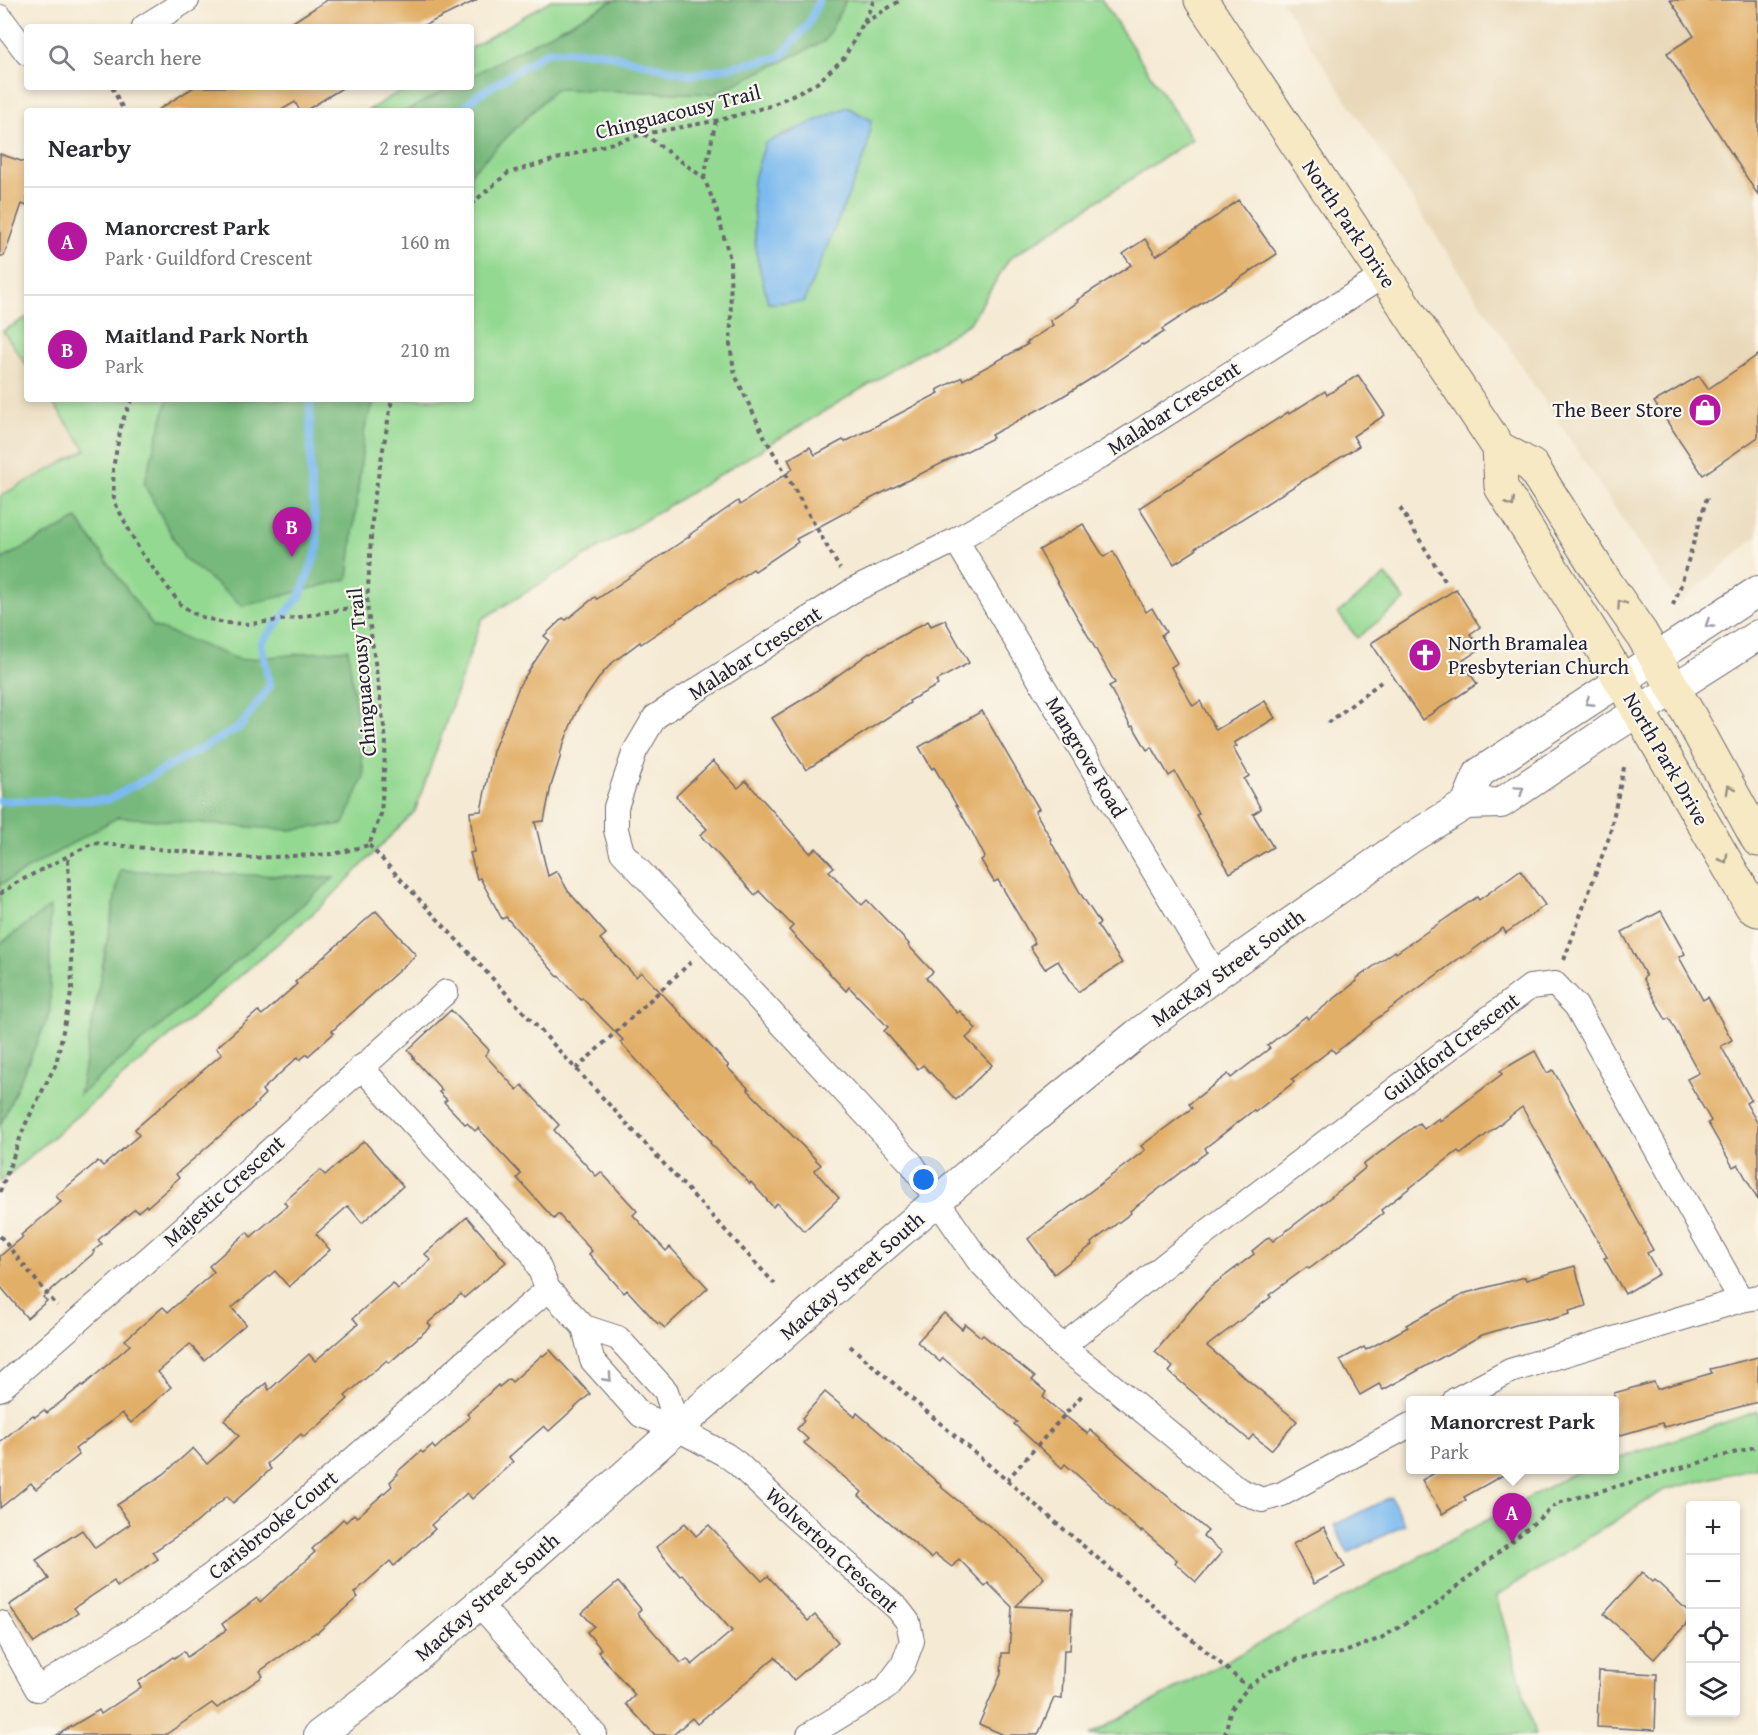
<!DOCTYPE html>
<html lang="en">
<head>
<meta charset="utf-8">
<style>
	:root { --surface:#fff; --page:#f7f7f7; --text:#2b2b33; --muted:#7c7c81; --line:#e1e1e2; --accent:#b5179e }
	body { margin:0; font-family:"Gentium Book Plus",serif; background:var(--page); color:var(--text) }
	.controls { position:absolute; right:18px; bottom:18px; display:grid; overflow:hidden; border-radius:6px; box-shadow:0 3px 9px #0003 }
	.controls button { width:54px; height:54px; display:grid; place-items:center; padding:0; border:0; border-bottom:2px solid var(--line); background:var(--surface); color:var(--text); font:30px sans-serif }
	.you { position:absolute; left:924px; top:1180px; width:21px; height:21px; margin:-15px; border:4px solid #fff; border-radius:50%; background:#1a73e8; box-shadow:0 0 0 9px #1a73e833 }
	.badge { display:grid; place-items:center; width:39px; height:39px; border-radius:50%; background:var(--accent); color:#fff; font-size:20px; font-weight:700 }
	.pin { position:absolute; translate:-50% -50px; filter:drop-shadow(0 2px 3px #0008) }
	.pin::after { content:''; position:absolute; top:32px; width:21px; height:18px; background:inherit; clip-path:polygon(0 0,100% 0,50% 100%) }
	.popup { position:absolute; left:1406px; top:1396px; width:213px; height:78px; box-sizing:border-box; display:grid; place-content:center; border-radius:6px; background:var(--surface); filter:drop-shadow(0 2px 4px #0005); font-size:20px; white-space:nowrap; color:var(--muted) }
	.popup b { font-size:22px; color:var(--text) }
	.popup::after { content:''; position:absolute; left:50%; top:100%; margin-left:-12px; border:12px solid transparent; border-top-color:var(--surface) }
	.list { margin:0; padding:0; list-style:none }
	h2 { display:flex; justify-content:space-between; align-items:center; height:78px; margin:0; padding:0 24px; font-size:26px }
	h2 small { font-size:20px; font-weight:400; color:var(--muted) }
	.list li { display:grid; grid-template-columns:39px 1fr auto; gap:18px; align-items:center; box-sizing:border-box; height:108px; padding:0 24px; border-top:2px solid var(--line) }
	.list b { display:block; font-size:22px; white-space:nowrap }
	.list p { margin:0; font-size:20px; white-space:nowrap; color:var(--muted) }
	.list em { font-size:20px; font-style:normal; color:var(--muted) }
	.icon { flex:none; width:33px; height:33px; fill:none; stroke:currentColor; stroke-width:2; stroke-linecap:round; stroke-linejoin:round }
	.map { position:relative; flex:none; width:1758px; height:1735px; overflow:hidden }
	.search { position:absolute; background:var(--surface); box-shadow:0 3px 9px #0003; left:24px; top:24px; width:450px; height:66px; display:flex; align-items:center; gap:15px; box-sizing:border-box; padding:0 21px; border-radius:6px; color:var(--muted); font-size:22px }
	.panel { position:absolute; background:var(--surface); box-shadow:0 3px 9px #0003; left:24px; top:108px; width:450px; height:294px; border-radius:6px }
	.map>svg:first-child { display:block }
</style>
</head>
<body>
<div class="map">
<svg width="1758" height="1735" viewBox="0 0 1758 1735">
	<rect width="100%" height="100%" fill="#fbf7ec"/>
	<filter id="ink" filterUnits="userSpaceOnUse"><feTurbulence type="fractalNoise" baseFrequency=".0167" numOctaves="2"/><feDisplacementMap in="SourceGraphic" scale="12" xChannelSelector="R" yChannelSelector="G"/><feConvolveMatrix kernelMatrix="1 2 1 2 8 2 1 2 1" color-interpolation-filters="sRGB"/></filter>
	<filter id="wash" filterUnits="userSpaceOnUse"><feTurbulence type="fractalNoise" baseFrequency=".008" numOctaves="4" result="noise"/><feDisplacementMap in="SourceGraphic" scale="24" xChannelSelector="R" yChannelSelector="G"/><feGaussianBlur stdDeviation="1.35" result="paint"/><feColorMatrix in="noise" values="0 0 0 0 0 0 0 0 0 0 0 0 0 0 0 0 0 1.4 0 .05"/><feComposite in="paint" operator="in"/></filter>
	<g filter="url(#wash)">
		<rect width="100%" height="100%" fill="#f5ead4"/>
		<g fill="#e9d9ba">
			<path d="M1281,0H1758V535L1678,604Z"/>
			<path d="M0,327L27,366V399H50L86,450L0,496Z"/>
		</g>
		<g fill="#94d992" stroke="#5b7e66" stroke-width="1.5">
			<path d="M551,0H1102L1192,139L1009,259L970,323L482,619L415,811L325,903L0,1182V496L86,450L50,399H471V111H367L407,87H471V48Z"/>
			<path d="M27,317V366L3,331Z"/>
			<path d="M1386,575L1405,600L1357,638L1338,613Z"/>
			<path d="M1758,1411V1467L1664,1490L1496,1596L1536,1735H1090L1574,1473L1585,1470H1614V1460Z"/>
		</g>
		<g fill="#77b97c" stroke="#4c6e5c" stroke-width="1.5">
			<path d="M614,0H846L825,41L714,94L555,89L471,173V111H406L451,87H471V76Z"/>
			<path d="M168,399H375L365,427L348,579L243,606L184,558L144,484Z"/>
			<path d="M77,519L153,626L240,660L348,649L364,776L344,824L289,830L118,817L0,885V560Z"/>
			<path d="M120,870L334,878L79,1095Z"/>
			<path d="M50,907V1013L0,1126V944Z"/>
		</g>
		<g fill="#7cbaef" stroke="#4f6e95" stroke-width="1.5">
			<path d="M847,107L871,120L867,150L804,302L768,303L756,253L752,185L765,143Z"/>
			<path d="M1391,1497L1405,1525L1348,1553L1334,1525Z"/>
		</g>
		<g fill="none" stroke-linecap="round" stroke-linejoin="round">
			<g stroke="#7cbaef" stroke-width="8">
				<path d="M460,111L476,96L548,51L599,52L692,75L780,57L808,25L819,0"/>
				<path d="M0,801L108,800L240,727L270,686L261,643L300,596L318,548L311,482L310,399"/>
			</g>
		</g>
		<g id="blocks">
			<g fill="#e2af68">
				<path d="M327,0H477L421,27H285Z"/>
				<path d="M1670,0H1758V195L1667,53L1694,36Z"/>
				<path d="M194,87H344L305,111H300L295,102L280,111H156Z"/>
				<path d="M0,154L27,163V206L22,204L4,256H0Z"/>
				<path d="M1238,200L1277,254L1162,329L1164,332L1143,345L1142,344L1097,375L1060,398L991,435L993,438L874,497L796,539L798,542L755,571L753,569L641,644L640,642L612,663L601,675L577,710L570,727L560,754L561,755L551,786L544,821L535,822L548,876L557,871L568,891L606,934L600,939L636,977L641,972L671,1003L729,1066L727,1067L749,1089L748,1090L821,1165L814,1170L839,1198L804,1231L777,1203L773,1207L751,1182L750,1184L728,1161L710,1143L711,1141L620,1042L623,1040L582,998L581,1000L559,976L558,977L506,917L502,919L480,878L477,879L470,853L474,852L470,812L481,811L493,751L520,684L549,640L544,636L563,618L566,620L595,597L597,599L690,536L689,535L738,501L740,505L793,469L788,459L810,447L815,455L843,440L845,442L939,393L937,390L962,377L963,380L1028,344L1026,343L1053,325L1050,321L1078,302L1077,300L1131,265L1123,254L1145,239L1156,256L1217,216Z"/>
				<path d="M1758,355V437L1703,475L1654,402L1699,376L1708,389Z"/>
				<path d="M1358,375L1385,415L1353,436L1359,446L1195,548L1196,550L1174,564L1139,508L1288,412L1289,414L1325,391L1327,395Z"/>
				<path d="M1083,524L1104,557L1113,551L1146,612L1152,608L1166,632L1161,635L1177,663L1171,667L1193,706L1200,701L1216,730L1265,701L1275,718L1234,743L1237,746L1233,748L1249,776L1244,779L1261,809L1253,814L1273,847L1230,873L1196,815L1199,814L1175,772L1169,776L1152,747L1147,750L1133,726L1131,727L1109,686L1115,683L1039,550Z"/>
				<path d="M1456,589L1480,627L1470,634L1480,649L1462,661L1477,684L1422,720L1371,643Z"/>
				<path d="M945,620L969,663L936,681L938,685L909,701L910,703L806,770L772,718L813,693L868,654L928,621L931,626Z"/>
				<path d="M982,711L1039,809L1035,811L1051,839L1050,840L1082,896L1100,923L1097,925L1122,963L1078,992L1058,961L1045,969L1030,947L1035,943L998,880L994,882L981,860L985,857L971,830L934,767L932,769L919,747Z"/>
				<path d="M713,761L738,788L746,781L810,853L816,848L834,867L829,871L862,905L867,900L909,944L908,945L933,972L926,978L957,1013L960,1011L976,1029L966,1038L992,1065L956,1100L923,1065L918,1069L884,1031L888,1027L849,987L846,991L789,930L793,926L759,891L755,895L700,835L707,829L676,796Z"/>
				<path d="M1520,870L1545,905L1506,933L1503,928L1462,958L1461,957L1371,1023L1372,1024L1335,1053L1332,1049L1292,1079L1294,1082L1255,1112L1254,1110L1205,1148L1207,1152L1130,1211L1131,1213L1091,1243L1092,1245L1054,1274L1028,1239L1145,1150L1141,1146L1192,1108L1189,1104L1228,1074L1231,1078L1270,1048L1267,1046L1306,1016L1308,1019L1357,981L1356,979L1395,951L1396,953L1477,897L1479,900Z"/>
				<path d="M376,911L416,955L332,1031L334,1033L308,1056L307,1054L300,1060L298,1057L262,1090L265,1094L257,1102L258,1103L176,1174L179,1178L171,1185V1186L147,1207L146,1205L138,1212L135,1209L98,1240L102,1244L93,1251L95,1252L43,1297L47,1301L27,1318L0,1286V1256L23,1237L21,1235L61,1202L56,1196L98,1161L103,1166L139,1135L135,1129L222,1054L216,1048L258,1011L262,1015L297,984L295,982Z"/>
				<path d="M1661,911L1685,954L1679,957L1703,1000L1708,997L1732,1040L1721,1046L1751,1100L1746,1103L1758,1124V1200L1738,1164L1733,1167L1708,1123L1711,1121L1687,1079L1699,1073L1669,1018L1666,1020L1643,978L1646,976L1622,932Z"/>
				<path d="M451,1010L489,1050L485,1055L517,1090L522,1085L559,1125L554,1130L596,1176L601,1172L637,1211L633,1215L666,1251L670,1247L708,1288L665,1328L659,1323L658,1324L627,1290L624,1293L589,1254L592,1251L558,1214L554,1219L517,1178L521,1174L478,1128L475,1131L467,1123L465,1124L444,1102L447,1100L439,1092L442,1090L413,1058L414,1057L408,1050Z"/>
				<path d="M1535,1051L1547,1073L1553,1070L1645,1233L1644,1234L1653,1250L1647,1253L1659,1274L1625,1294L1604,1258L1607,1257L1522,1107L1461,1154L1458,1151L1381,1210L1383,1213L1309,1269L1307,1267L1269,1295L1271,1297L1207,1346L1297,1421L1271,1450L1253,1435L1249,1440L1169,1372L1173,1367L1155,1352L1209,1288L1254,1254L1252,1251L1269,1237L1273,1241L1353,1180L1352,1179L1365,1168L1363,1165L1419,1123L1424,1129L1439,1118L1440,1121L1502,1074L1500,1071Z"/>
				<path d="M364,1141L403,1186L362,1223L348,1206L316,1234L330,1250L289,1287L275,1271L232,1308L246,1324L204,1360L190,1344L158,1372L171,1387L131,1423L122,1413L75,1449L79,1455L36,1489L31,1483L0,1508V1442L33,1415L35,1417L44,1410L47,1413L82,1385L83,1386L130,1345L125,1340L163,1307L168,1312L214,1272L209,1266L247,1232L251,1237L287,1206L284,1202L320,1170L325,1175Z"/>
				<path d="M467,1217L506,1262L464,1298L461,1294L428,1323L431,1326L389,1363L387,1360L345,1396L348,1399L315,1429L314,1428L304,1437L301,1434L267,1464L271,1469L233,1503L227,1496L196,1523L153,1552L158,1559L117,1587L114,1581L74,1608L78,1613L34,1643L9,1605L49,1579L36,1560L82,1530L95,1548L130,1524L117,1505L164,1474L193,1448L207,1464L239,1436L224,1420L266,1383L269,1390L309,1354L315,1361L358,1324L353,1318L393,1283L398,1289L431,1260L425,1254Z"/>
				<path d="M1575,1266L1586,1306L1569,1311L1570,1314L1548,1320L1547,1318L1519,1324L1482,1335L1383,1390L1379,1384L1360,1395L1340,1360L1364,1347L1366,1350L1408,1327L1406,1325L1466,1293L1525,1277L1526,1280Z"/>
				<path d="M944,1313L962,1329L965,1324L981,1337L983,1335L1035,1377L1032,1380L1046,1392L1043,1397L1059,1411L1088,1434L1090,1430L1208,1531L1203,1536L1222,1552L1196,1582L1175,1563L1177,1560L1142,1530L1141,1532L1065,1464L1062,1468L1014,1424L1017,1422L943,1358L940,1362L917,1342Z"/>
				<path d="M550,1350L590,1394L549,1431L544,1426L509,1457L513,1462L472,1499L467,1493L431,1525L435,1529L394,1566L390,1561L354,1593L358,1597L317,1633L316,1632L260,1671L263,1676L217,1708L212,1703L165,1735H57L99,1710L101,1714L141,1687L138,1682L173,1657L174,1658L184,1651L187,1657L226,1630L222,1624L257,1598L260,1602L315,1552L312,1549L343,1519L346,1522L354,1514L357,1517L392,1486L390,1482L398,1474L396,1473L421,1451L423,1453L432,1445L435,1449L470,1417L467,1414L498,1385L499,1387L509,1379L512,1382L542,1355L543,1356Z"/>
				<path d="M1758,1357V1402L1664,1427L1662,1423L1614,1437V1393L1654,1382L1657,1389L1712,1373L1710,1369Z"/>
				<path d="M825,1392L855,1417L857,1413L884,1436L942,1486L941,1487L1010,1543L1044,1578L1016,1606L1072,1609L1070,1650H1064L1062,1699L1054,1698L1038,1735H1004L979,1724L1001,1674L1002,1653H1009L1012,1607L988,1583L985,1586L959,1559L952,1567L935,1554L931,1558L859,1496L862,1492L804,1443L808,1439L797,1429L804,1421L802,1418Z"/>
				<path d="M1440,1470H1512L1464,1497L1466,1500L1442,1514L1422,1480Z"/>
				<path d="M685,1523L696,1536L709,1525L762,1581L768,1576L808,1621L815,1615L838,1642L794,1680L775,1657L697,1724L692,1718L673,1735H655L626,1704L635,1695L598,1652L601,1649L587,1632L594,1626L582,1613L618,1582L641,1609L637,1613L681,1663L687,1659L692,1665L732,1631L682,1574L680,1576L656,1547Z"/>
				<path d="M1324,1527L1345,1567L1314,1584L1293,1544Z"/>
				<path d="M1642,1572L1653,1582L1655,1580L1690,1613V1620L1654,1659L1604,1614Z"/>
				<path d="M1599,1671L1657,1674L1655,1730L1597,1727Z"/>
			</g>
		</g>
	</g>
	<g filter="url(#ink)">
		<use href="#blocks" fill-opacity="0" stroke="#6c6871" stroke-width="1.5"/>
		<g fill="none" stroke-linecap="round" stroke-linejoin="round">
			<defs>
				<g id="minor">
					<path d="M0,17L27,53"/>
					<path d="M144,27L187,0"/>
					<path d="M1383,276L1096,459L956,540L852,591L655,717L635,751L616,807V830L622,852L912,1164L978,1260L1062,1347L1099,1375L1239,1490L1262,1500L1282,1494L1410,1425"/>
					<path d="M956,540L1216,975"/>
					<path d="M361,1067L533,1254L548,1289L584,1327L618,1338L666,1391L678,1429"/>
					<path d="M584,1327L592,1360L641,1415L678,1429L726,1455L737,1463L789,1512L898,1609L908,1622L912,1641L903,1665L886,1688L809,1735"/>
					<path d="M1062,1347L1190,1245L1530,987L1555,984L1576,1006L1741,1300"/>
					<path d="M0,1389L196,1217L446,992"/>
					<path d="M1455,1400L1510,1371L1741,1300L1758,1297"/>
					<path d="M479,1604L595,1735"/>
					<path d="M0,1623L37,1689L156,1616L271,1531L548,1289"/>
				</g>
				<g id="tertiary">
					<path d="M1466,804L1479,773L1758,591"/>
					<path d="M319,1735L376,1692L479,1604L868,1260L1022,1128L1136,1035L1216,975L1411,838L1466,804L1501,803L1609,730L1758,635"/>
				</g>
				<g id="secondary">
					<path d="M1201,0L1499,448L1532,466L1605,581L1641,633L1688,713L1758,840"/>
					<path d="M1499,448L1501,487L1606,655L1752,907L1758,910"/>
				</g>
			</defs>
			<use href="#minor" stroke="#6c6871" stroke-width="26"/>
			<use href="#tertiary" stroke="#6c6871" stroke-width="32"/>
			<use href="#secondary" stroke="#6c6871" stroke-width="35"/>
			<g stroke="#6c6871" stroke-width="4" stroke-dasharray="4.5 4.5" stroke-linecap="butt">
				<path d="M864,23L901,0"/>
				<path d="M112,87L124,111"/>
				<path d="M644,134L704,178L716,208L730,259L731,323L730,346L735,375L764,436L840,569"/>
				<path d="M704,178L716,120"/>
				<path d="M471,204L508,173L644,134L720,120L770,106L817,83L844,58L863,24L874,0"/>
				<path d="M132,399L122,422L113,468L114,501L140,551L181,605L198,616L224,623L250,624L288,619L367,605"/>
				<path d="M1400,508L1447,584"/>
				<path d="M1673,605L1680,588L1708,494"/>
				<path d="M1328,723L1381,682"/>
				<path d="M369,845L775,1284"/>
				<path d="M0,894L16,883L93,843L252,858L334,854L369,845L381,814L386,741L367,605L373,505L392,399"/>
				<path d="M1564,960L1609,837L1625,763"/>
				<path d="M576,1069L691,962"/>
				<path d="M0,1192L25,1125L56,1064L72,989L68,855"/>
				<path d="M0,1236L57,1306"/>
				<path d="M850,1346L1248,1687"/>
				<path d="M1007,1480L1083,1394"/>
				<path d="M1225,1735L1230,1711L1248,1687L1270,1671L1301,1658L1342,1653L1381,1638L1434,1606L1558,1503L1758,1446"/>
			</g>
			<use href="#minor" stroke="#fff" stroke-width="24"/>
			<use href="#tertiary" stroke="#fff" stroke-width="30"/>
			<use href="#secondary" stroke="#f6e9c3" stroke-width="33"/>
		</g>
		<defs><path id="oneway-chevron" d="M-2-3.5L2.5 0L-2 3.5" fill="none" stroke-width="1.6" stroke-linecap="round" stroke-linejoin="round" transform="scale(1.5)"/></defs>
		<g stroke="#978f86">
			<use href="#oneway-chevron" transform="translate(1511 503) rotate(58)"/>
			<use href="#oneway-chevron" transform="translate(1621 604) rotate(-125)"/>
			<use href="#oneway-chevron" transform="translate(1730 789) rotate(-119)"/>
			<use href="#oneway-chevron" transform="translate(1724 859) rotate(60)"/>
		</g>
		<g stroke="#9c9ca7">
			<use href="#oneway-chevron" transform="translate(1709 624) rotate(147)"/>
			<use href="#oneway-chevron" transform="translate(1589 702) rotate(147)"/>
			<use href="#oneway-chevron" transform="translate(1520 790) rotate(-34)"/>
			<use href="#oneway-chevron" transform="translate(608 1378) rotate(48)"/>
		</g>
	</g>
	<defs>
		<symbol id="shop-disc" viewBox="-11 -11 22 22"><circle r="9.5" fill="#b5179e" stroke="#fbf7ec"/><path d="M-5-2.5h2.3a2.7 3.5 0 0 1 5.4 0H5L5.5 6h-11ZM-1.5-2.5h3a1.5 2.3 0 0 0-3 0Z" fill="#fff"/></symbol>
		<symbol id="church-disc" viewBox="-11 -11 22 22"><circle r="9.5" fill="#b5179e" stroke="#fbf7ec"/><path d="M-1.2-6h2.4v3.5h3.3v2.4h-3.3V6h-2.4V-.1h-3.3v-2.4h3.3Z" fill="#fff"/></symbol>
	</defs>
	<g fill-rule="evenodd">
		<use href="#shop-disc" x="1686" y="391" width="38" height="38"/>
		<use href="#church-disc" x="1406" y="636" width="38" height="38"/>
	</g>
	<g text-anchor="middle" stroke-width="4.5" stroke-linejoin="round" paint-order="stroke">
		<g font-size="21" fill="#22223b" stroke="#fbf7ec">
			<text transform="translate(678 112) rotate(-14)" y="7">Chinguacousy Trail</text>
			<text transform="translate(1349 224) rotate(56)" y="7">North Park Drive</text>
			<text transform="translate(1174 408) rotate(-33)" y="7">Malabar Crescent</text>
			<text transform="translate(755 653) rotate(-33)" y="7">Malabar Crescent</text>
			<text transform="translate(362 672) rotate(-95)" y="7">Chinguacousy Trail</text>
			<text transform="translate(1086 757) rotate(59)" y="7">Mangrove Road</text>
			<text transform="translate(1666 759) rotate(60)" y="7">North Park Drive</text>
			<text transform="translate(1228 968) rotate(-36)" y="7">MacKay Street South</text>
			<text transform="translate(1451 1047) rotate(-37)" y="7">Guildford Crescent</text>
			<text transform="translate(224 1191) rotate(-42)" y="7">Majestic Crescent</text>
			<text transform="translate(852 1276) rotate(-41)" y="7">MacKay Street South</text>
			<text transform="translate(273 1525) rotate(-39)" y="7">Carisbrooke Court</text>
			<text transform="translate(832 1550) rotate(43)" y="7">Wolverton Crescent</text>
			<text transform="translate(487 1597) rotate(-41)" y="7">MacKay Street South</text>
		</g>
		<g font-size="21" fill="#22223b" stroke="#fbf7ec" text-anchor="end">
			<text x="1682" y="417">The Beer Store</text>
			<text x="1448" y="650" text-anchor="start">North Bramalea<tspan x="1448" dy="24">Presbyterian Church</tspan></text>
		</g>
	</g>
</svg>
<div class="controls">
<button>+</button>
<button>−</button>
<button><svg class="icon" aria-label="locate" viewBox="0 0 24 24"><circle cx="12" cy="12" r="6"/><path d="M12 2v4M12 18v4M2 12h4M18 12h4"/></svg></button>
<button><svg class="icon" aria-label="layers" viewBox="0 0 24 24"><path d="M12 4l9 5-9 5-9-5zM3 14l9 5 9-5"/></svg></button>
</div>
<div class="you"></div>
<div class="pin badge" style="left:1512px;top:1543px">A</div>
<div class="popup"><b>Manorcrest Park</b>Park</div>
<div class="pin badge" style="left:292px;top:557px">B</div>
<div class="search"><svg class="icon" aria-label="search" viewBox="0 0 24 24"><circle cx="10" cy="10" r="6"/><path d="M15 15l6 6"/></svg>Search here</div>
<section class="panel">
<h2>Nearby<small>2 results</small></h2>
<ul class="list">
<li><span class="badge">A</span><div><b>Manorcrest Park</b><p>Park · Guildford Crescent</p></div><em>160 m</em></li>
<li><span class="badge">B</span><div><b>Maitland Park North</b><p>Park</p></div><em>210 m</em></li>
</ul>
</section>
</div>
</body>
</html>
